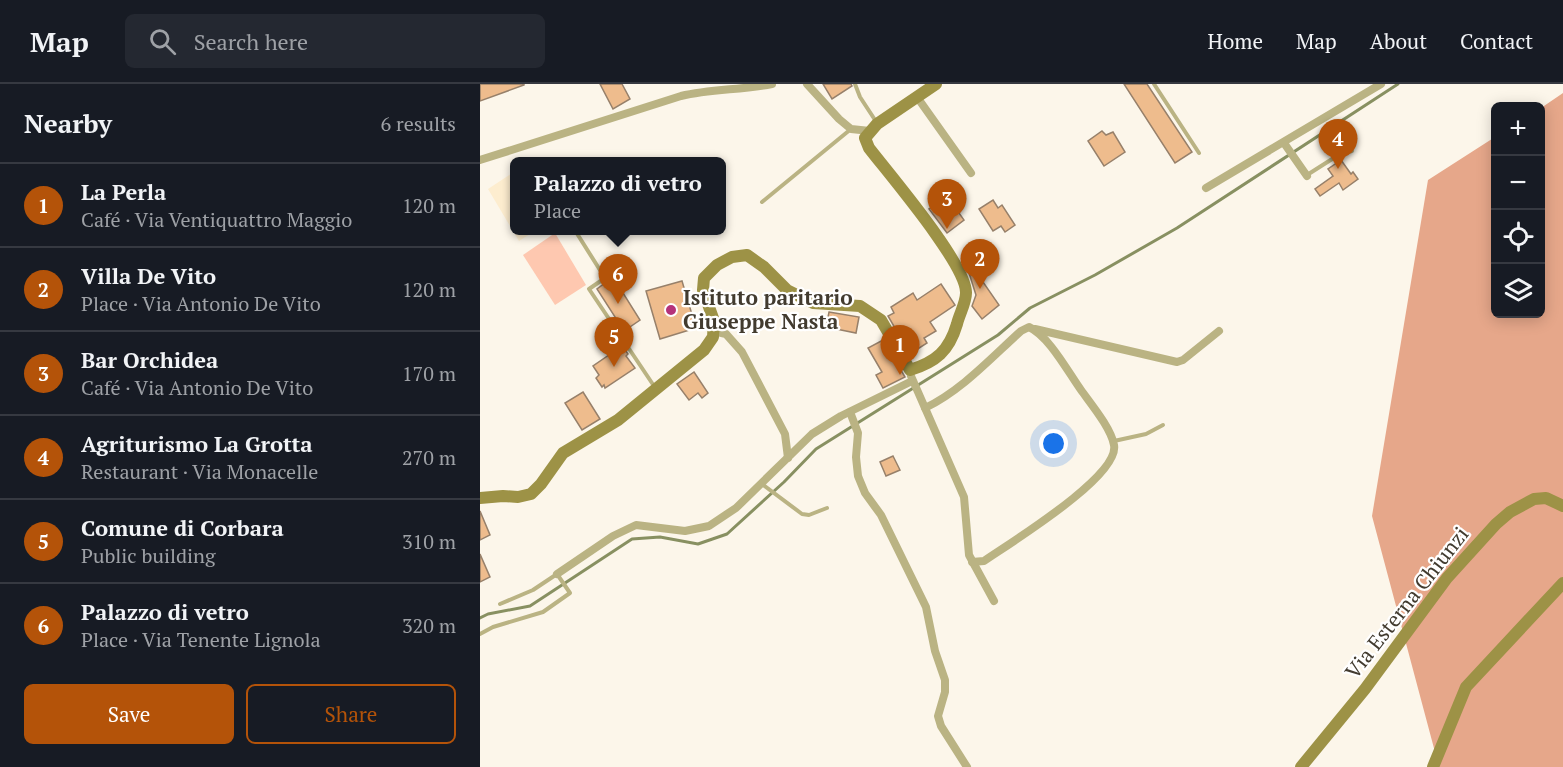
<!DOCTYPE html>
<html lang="en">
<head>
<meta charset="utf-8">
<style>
	:root { --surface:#171b24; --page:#242831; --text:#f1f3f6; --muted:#9ea1a6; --line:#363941; --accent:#b45309 }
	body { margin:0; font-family:"PT Serif",serif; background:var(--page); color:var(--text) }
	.controls { position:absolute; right:18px; top:18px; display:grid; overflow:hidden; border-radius:9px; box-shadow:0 3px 15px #0003 }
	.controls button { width:54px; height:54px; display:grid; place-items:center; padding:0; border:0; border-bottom:2px solid var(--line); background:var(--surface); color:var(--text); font:30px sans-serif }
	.you { position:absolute; left:574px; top:360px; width:21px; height:21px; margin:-15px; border:4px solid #fff; border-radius:50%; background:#1a73e8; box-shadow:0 0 0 9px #1a73e833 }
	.badge { display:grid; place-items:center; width:39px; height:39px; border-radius:50%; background:var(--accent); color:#fff; font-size:20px; font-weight:700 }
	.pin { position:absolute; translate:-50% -50px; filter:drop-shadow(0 2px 3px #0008) }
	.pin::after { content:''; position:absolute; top:32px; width:21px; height:18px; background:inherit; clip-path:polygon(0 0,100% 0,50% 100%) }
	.popup { position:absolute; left:30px; top:73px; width:216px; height:78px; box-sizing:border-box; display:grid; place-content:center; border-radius:9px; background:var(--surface); filter:drop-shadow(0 2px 4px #0005); font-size:20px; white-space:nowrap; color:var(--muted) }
	.popup b { font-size:22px; color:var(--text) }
	.popup::after { content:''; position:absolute; left:50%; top:100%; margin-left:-12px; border:12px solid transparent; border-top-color:var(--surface) }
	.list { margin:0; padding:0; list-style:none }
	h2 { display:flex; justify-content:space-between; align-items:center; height:78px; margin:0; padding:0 24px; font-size:26px }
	h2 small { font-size:20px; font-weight:400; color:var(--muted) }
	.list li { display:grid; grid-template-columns:39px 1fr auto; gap:18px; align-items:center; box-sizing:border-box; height:84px; padding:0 24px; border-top:2px solid var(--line) }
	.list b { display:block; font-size:22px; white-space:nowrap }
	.list p { margin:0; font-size:20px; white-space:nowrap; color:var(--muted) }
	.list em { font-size:20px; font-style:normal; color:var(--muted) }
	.actions { display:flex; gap:12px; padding:18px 24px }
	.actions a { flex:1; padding:14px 0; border:2px solid var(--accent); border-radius:9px; text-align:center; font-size:21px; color:var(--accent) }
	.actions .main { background:var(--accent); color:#fff }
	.icon { flex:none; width:33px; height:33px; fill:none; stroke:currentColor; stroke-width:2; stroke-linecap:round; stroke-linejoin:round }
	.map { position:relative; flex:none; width:1083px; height:683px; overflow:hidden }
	header { display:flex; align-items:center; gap:36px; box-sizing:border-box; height:84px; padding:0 30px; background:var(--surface); border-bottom:2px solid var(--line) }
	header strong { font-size:28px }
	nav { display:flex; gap:33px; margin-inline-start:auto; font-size:21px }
	.search { width:420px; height:54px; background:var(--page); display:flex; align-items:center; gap:15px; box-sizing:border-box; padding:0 21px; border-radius:9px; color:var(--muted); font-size:22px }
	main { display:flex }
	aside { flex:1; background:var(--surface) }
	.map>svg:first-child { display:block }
</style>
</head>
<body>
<header>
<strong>Map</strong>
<div class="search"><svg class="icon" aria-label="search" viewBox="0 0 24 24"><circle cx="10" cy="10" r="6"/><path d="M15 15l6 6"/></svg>Search here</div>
<nav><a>Home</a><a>Map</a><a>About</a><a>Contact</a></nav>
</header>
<main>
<aside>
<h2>Nearby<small>6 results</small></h2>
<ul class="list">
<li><span class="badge">1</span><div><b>La Perla</b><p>Café · Via Ventiquattro Maggio</p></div><em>120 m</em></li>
<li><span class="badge">2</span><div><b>Villa De Vito</b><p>Place · Via Antonio De Vito</p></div><em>120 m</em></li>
<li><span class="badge">3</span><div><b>Bar Orchidea</b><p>Café · Via Antonio De Vito</p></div><em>170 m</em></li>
<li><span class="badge">4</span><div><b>Agriturismo La Grotta</b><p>Restaurant · Via Monacelle</p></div><em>270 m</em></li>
<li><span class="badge">5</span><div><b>Comune di Corbara</b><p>Public building</p></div><em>310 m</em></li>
<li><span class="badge">6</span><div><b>Palazzo di vetro</b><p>Place · Via Tenente Lignola</p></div><em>320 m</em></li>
</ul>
<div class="actions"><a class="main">Save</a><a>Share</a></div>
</aside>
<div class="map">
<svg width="1083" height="683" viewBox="0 0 1083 683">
	<rect width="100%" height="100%" fill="#fcf6ea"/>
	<path fill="#fdedcf" d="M34,88V146L55,147L39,157L8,105Z"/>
	<path fill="#fec8b0" d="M75,149L106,201L75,221L43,171Z"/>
	<path fill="#e6a78a" d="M1083,9V683H959L892,432L948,96L1015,53L1016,230H1060L1061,24Z"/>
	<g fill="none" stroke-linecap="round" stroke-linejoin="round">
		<path stroke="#889061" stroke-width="3" d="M0,534L8,530L50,522L152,455L180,453L218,460L247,450L304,398L336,365L518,251L550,224L615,191L697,144L918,0"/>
	</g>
	<g fill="#eebc8d" stroke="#97806a" stroke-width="1.5">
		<path d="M0,0H44V1L0,17Z"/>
		<path d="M120,0H142L150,15L133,25Z"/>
		<path d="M343,0H371L372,2L352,15Z"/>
		<path d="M644,0H667L712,68L695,79Z"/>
		<path d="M622,47L626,51L633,48L645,68L624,82L608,57Z"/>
		<path d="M861,76L871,90L873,88L878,95L863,106L859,99L840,112L835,105L853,92L848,85Z"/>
		<path d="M467,112L484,136L467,149L449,125Z"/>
		<path d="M513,116L518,124L522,121L535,141L525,148L521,142L513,147L499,125Z"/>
		<path d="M494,185L519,221L502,235L492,222L496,211L489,189Z"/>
		<path d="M133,193L160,236L144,247L117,205Z"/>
		<path d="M202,197L216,244L180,255L166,207Z"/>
		<path d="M461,200L475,221L450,238L456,247L444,254L447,259L430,270L408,232L414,229L411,223L433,209L437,216Z"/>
		<path d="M349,228L379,233L376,249L346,243Z"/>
		<path d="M403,256L425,293L403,304L396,291L402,288L388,264Z"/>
		<path d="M142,262L148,270L146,272L155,284L125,304L124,301L122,303L116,294L119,291L113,282Z"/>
		<path d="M214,288L228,309L222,314L218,309L209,316L197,300Z"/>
		<path d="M103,308L120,335L102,346L85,319Z"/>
		<path d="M413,372L420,386L406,392L400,378Z"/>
		<path d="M0,427L10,451L0,456Z"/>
		<path d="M0,470L10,493L0,498Z"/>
	</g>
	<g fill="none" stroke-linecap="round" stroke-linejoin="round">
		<g stroke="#bab383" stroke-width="4">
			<path d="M375,0L380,13L397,39"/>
			<path d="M674,0L719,69"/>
			<path d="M827,91L860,70L872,67"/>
			<path d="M282,118L371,45"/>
			<path d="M96,148L125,194L109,205L174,302"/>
			<path d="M634,357L666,350L683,341"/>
			<path d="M282,400L322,430L329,431L347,424"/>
			<path d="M0,550L13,543L63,528L90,509L77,490L53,506L20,520"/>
		</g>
		<g stroke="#bab383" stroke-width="8">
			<path d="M327,0L359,35L371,45L390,47"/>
			<path d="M437,13L491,89"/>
			<path d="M804,59L827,92"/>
			<path d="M0,76L201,12C231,5 262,6 292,0"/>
			<path d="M726,104L901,0"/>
			<path d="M555,245L697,278L703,276L739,247"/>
			<path d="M233,247L246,250L262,268L305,350L308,374"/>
			<path d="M431,292L484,413L489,471L514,517"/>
			<path d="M445,324C481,307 511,274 541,247L549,243C569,252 588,288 601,306C611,320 631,344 634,361C640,392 530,459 504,477L492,478"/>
			<path d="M370,328L378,349L376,373L378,392L385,409L401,431L446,523L455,567L465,596V608L458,632L461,642L487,683"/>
			<path d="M77,490L133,452L156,441L205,447L229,442L256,424L332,350L361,332L432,297"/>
		</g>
		<g stroke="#9d9246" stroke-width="12">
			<path d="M0,414L23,412L38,413L51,410L61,400L83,369L138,336L224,266L233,253L234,237L223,206L224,194L237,181L252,173L267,171L284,183L307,206L333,219L380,222L401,236L430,286C456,278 469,267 477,240C479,231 486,219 486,209C487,181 409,90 389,64L385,54L397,40L456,0"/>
			<path d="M821,683L885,605L967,494L1016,440L1030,428L1054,415L1066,414L1083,422"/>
			<path d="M953,683L986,603L1083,499"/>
		</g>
	</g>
	<circle fill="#b5327a" stroke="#fff" stroke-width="2" cx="191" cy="226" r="6"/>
	<g text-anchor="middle" stroke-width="4.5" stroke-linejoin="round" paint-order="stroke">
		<g font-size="21" font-weight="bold" fill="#423b2f" stroke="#fff" text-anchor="start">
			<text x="203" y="221">Istituto paritario<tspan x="203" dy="24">Giuseppe Nasta</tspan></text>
		</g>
		<g font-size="21" fill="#423b2f" stroke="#fff">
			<text transform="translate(927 519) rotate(-52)" y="7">Via Esterna Chiunzi</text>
		</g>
	</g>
</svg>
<div class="controls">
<button>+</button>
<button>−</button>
<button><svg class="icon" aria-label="locate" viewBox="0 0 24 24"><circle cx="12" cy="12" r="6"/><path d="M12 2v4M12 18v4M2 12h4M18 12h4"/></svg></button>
<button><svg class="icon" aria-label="layers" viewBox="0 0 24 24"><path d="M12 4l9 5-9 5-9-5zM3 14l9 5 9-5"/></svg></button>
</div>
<div class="you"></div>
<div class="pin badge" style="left:420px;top:291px">1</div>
<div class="pin badge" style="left:500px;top:205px">2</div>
<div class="pin badge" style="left:467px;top:145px">3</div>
<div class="pin badge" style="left:858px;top:85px">4</div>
<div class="pin badge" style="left:134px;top:283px">5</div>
<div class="pin badge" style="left:138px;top:220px">6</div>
<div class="popup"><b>Palazzo di vetro</b>Place</div>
</div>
</main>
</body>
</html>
